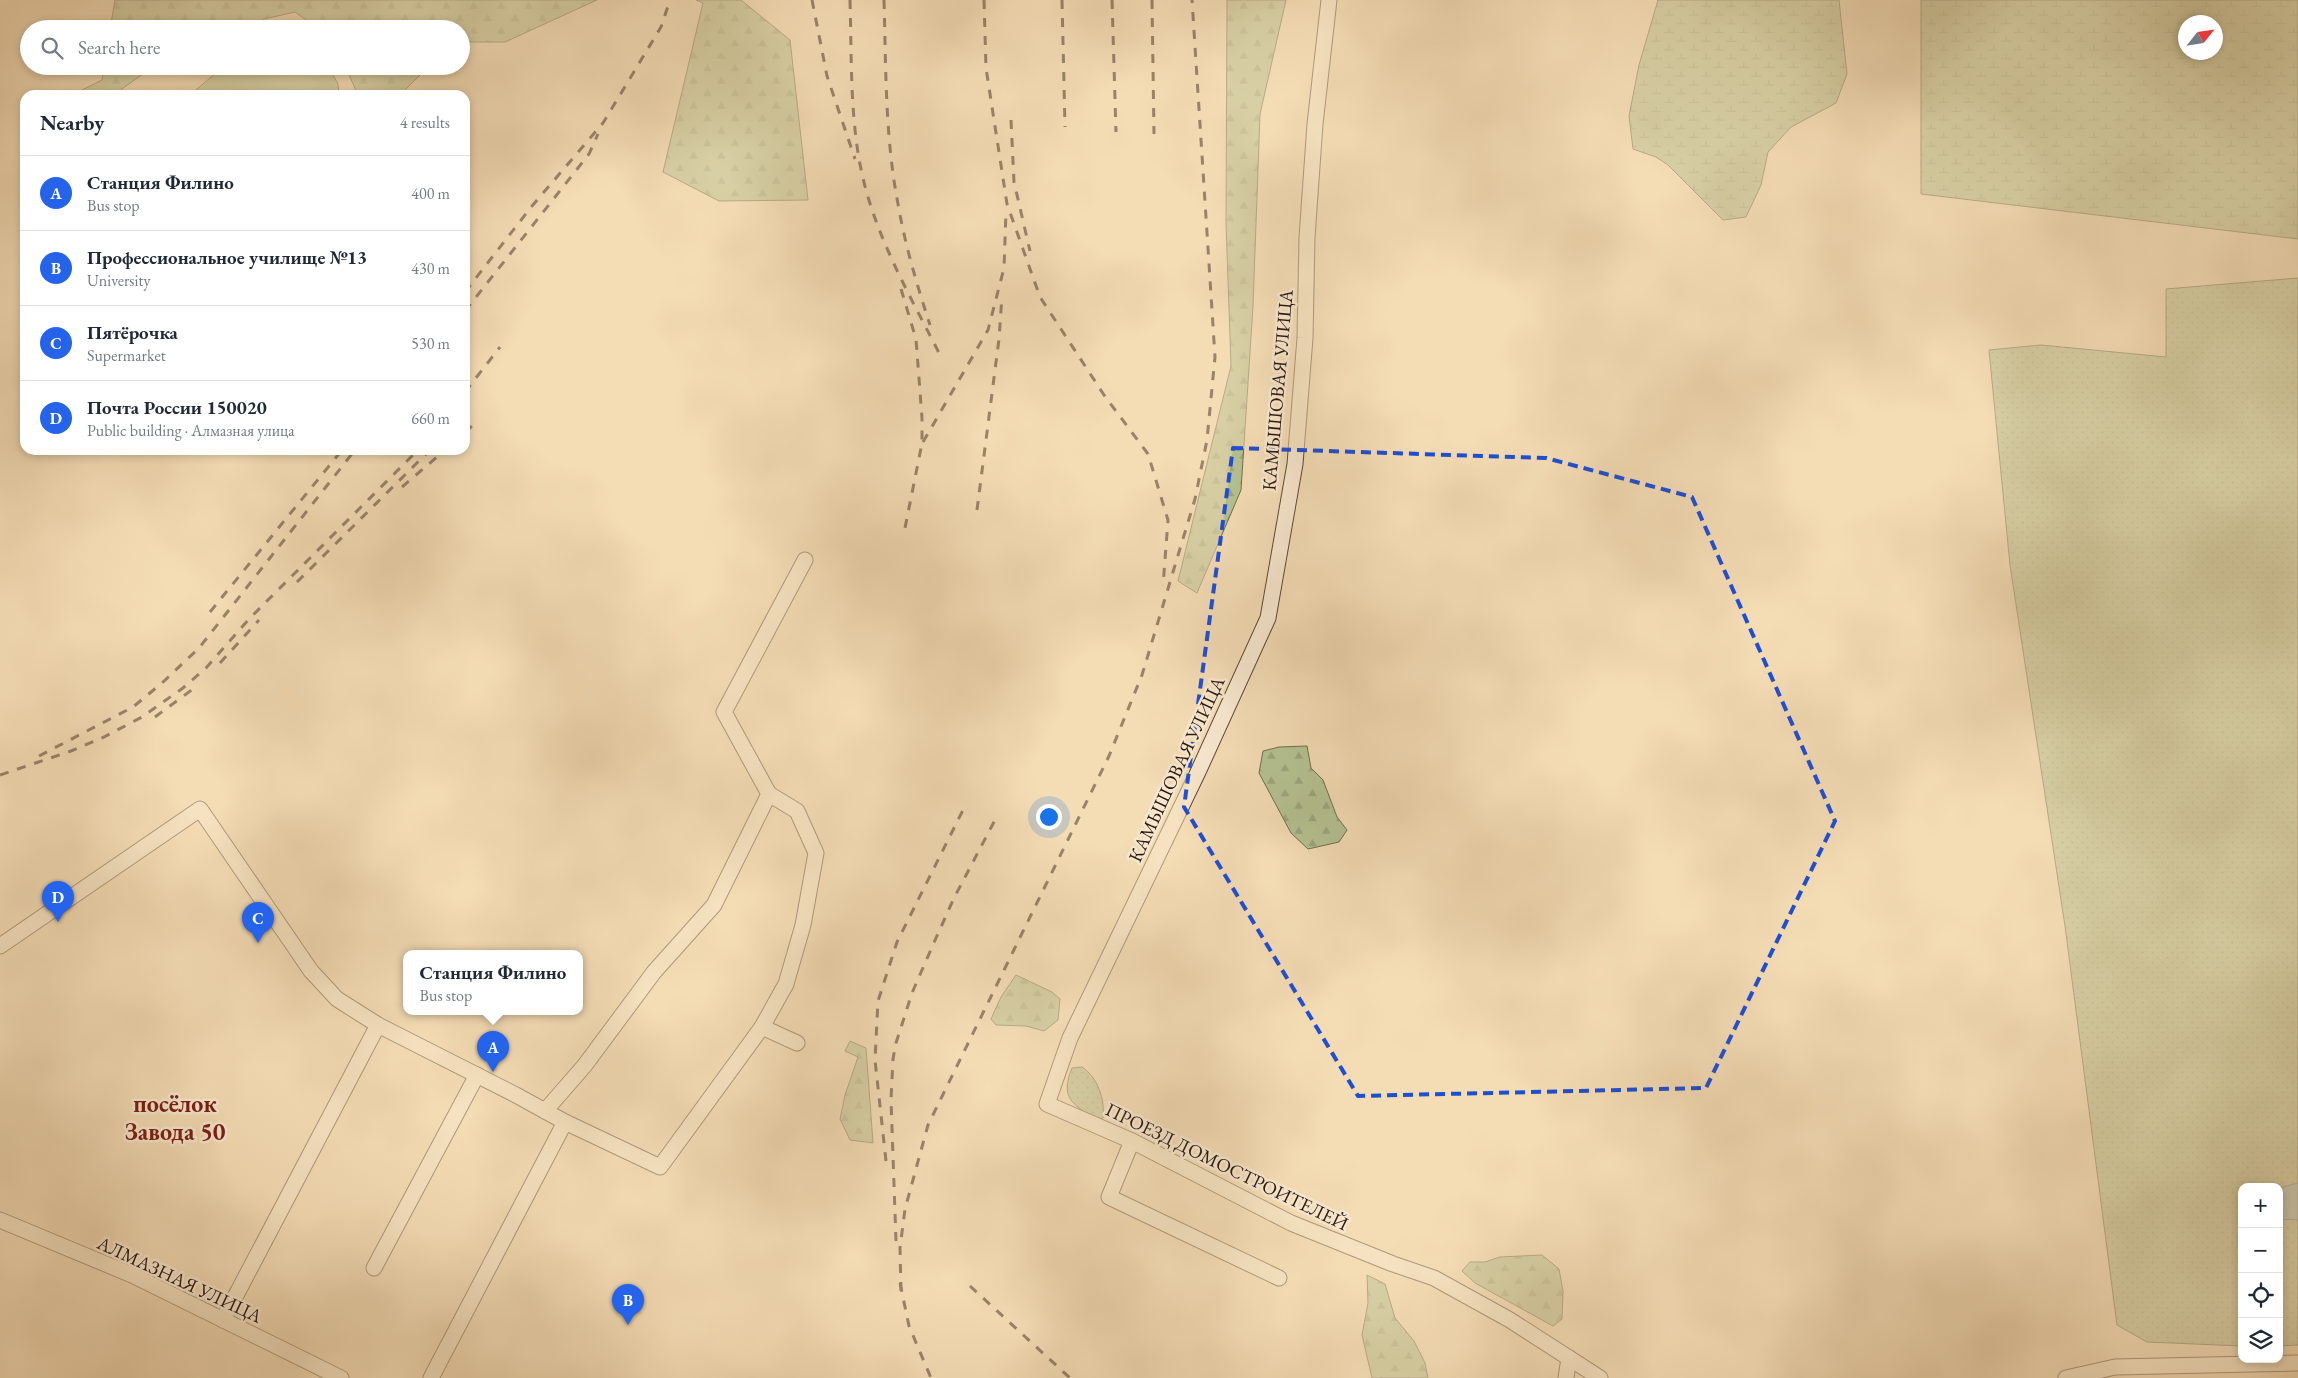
<!DOCTYPE html>
<html lang="en">
<head>
<meta charset="utf-8">
<style>
	:root { --surface:#fff; --page:#f2f2f3; --text:#1f2937; --muted:#747a83; --line:#e0e1e3; --accent:#2563eb }
	body { margin:0; font-family:"EB Garamond",serif; background:var(--page); color:var(--text) }
	.controls { position:absolute; right:15px; bottom:15px; display:grid; overflow:hidden; border-radius:10px; box-shadow:0 2px 8px #0003 }
	.controls button { width:45px; height:45px; display:grid; place-items:center; padding:0; border:0; border-bottom:1px solid var(--line); background:var(--surface); color:var(--text); font:25px sans-serif }
	.compass { position:absolute; left:2178px; top:15px; width:45px; height:45px; border-radius:50%; background:var(--surface); box-shadow:0 2px 8px #0003; rotate:60deg }
	.you { position:absolute; left:1048px; top:816px; width:18px; height:18px; margin:-12px; border:4px solid #fff; border-radius:50%; background:#1a73e8; box-shadow:0 0 0 8px #1a73e833 }
	.badge { display:grid; place-items:center; width:32px; height:32px; border-radius:50%; background:var(--accent); color:#fff; font-size:16px; font-weight:700 }
	.pin { position:absolute; translate:-50% -41px; filter:drop-shadow(0 1px 2px #0008) }
	.pin::after { content:''; position:absolute; top:26px; width:18px; height:15px; background:inherit; clip-path:polygon(0 0,100% 0,50% 100%) }
	.popup { position:absolute; left:403px; top:950px; width:180px; height:65px; box-sizing:border-box; display:grid; place-content:center; border-radius:10px; background:var(--surface); filter:drop-shadow(0 1px 4px #0005); font-size:16px; white-space:nowrap; color:var(--muted) }
	.popup b { font-size:19px; color:var(--text) }
	.popup::after { content:''; position:absolute; left:50%; top:100%; margin-left:-10px; border:10px solid transparent; border-top-color:var(--surface) }
	.list { margin:0; padding:0; list-style:none }
	h2 { display:flex; justify-content:space-between; align-items:center; height:65px; margin:0; padding:0 20px; font-size:21px }
	h2 small { font-size:16px; font-weight:400; color:var(--muted) }
	.list li { display:grid; grid-template-columns:32px 1fr auto; gap:15px; align-items:center; box-sizing:border-box; height:75px; padding:0 20px; border-top:1px solid var(--line) }
	.list b { display:block; font-size:19px; white-space:nowrap }
	.list p { margin:0; font-size:16px; white-space:nowrap; color:var(--muted) }
	.list em { font-size:16px; font-style:normal; color:var(--muted) }
	.icon { flex:none; width:28px; height:28px; fill:none; stroke:currentColor; stroke-width:2; stroke-linecap:round; stroke-linejoin:round }
	.map { position:relative; flex:none; width:2298px; height:1378px; overflow:hidden }
	.search { position:absolute; background:var(--surface); box-shadow:0 2px 8px #0003; left:20px; top:20px; width:450px; height:55px; display:flex; align-items:center; gap:12px; box-sizing:border-box; padding:0 18px; border-radius:28px; color:var(--muted); font-size:19px }
	.panel { position:absolute; background:var(--surface); box-shadow:0 2px 8px #0003; left:20px; top:90px; width:450px; height:365px; border-radius:15px }
	.map>svg:first-child { display:block }
</style>
</head>
<body>
<div class="map">
<svg width="2298" height="1378" viewBox="0 0 2298 1378">
	<defs>
		<pattern id="grass-dots" width="8" height="8" patternUnits="userSpaceOnUse" patternTransform="scale(1.25)"><rect width="8" height="8" fill="#b5c292"/><path d="M2 2h.1M6 6h.1" fill="none" stroke="#9ca67d" stroke-width="1.8" stroke-linecap="round"/></pattern>
		<pattern id="forest-firs" width="22" height="20" patternUnits="userSpaceOnUse" patternTransform="scale(1.25)"><rect width="22" height="20" fill="#b5c292"/><path d="M5 1l3.5 6h-7zM16 11l3.5 6h-7z" fill="#9ca67d"/></pattern>
		<pattern id="wetland-marsh" width="20" height="14" patternUnits="userSpaceOnUse" patternTransform="scale(1.25)"><rect width="20" height="14" fill="#b5c292"/><path d="M1 5h8M5 5V1M11 12h8M15 12V8" fill="none" stroke="#9ca67d"/></pattern>
	</defs>
	<rect width="100%" height="100%" fill="#f4dcb5"/>
	<filter id="stains"><feTurbulence type="fractalNoise" baseFrequency=".004" numOctaves="4"/><feColorMatrix values="0 0 0 0 .2 0 0 0 0 .09 0 0 0 0 .02 0 0 0 .5 -.17"/></filter>
	<radialGradient id="worn" r=".72"><stop offset=".6" stop-color="#630" stop-opacity="0"/><stop offset="1" stop-color="#630" stop-opacity=".3"/></radialGradient>
	<g fill="url(#grass-dots)" stroke="#706d50">
		<path d="M2298,278V1345L2279,1346V1187H2242V1346L2147,1342L2117,1325L2065,926L2010,565L1989,350L2041,345L2166,357V289Z"/>
		<path d="M1082,1067C1098,1078 1105,1099 1103,1118L1094,1119C1072,1103 1060,1098 1072,1068Z"/>
	</g>
	<g fill="url(#forest-firs)" stroke="#706d50">
		<path d="M115,0H597L505,42H461V29H319L295,12L264,19L251,29H110Z"/>
		<path d="M696,0H741L790,40L808,200L719,201L663,172L703,3Z"/>
		<path d="M1227,0H1286L1260,114L1253,306L1241,490L1197,593L1178,581L1231,366L1226,223Z"/>
		<path d="M104,66H154L119,91L118,95H72L102,80Z"/>
		<path d="M345,66H429L400,95H358Z"/>
		<path d="M1307,746L1311,768L1323,780L1337,817L1347,830L1339,842L1308,849L1291,833L1259,773L1263,751L1279,747Z"/>
		<path d="M1016,975L1052,992L1060,999L1058,1020L1044,1031L1026,1026L996,1025L991,1019L1001,997Z"/>
		<path d="M850,1041L866,1048L873,1143L850,1140L840,1119L845,1095L858,1057L845,1051Z"/>
		<path d="M1542,1255L1559,1269L1563,1291L1562,1319L1553,1326L1475,1283L1462,1271L1470,1262H1485L1500,1257Z"/>
		<path d="M1367,1275L1385,1284L1395,1318L1414,1341L1425,1363L1428,1378H1372L1362,1335L1368,1303Z"/>
	</g>
	<g fill="url(#wetland-marsh)" stroke="#706d50" fill-rule="evenodd">
		<path d="M1658,0H1839L1847,74L1836,103L1791,127L1768,152L1761,185L1746,217L1723,220L1668,165L1656,157L1633,149L1629,116L1639,65Z"/>
		<path d="M1921,0H2298V239L1921,194ZM2186,22H2216V52H2186Z"/>
	</g>
	<path fill="#b5c292" stroke="#706d50" d="M224,66H328L338,84L339,95H190Z"/>
	<path fill="#9ebab6" stroke="#707973" d="M2298,1183V1220L2279,1219V1188Z"/>
	<g fill="none" stroke-linecap="round" stroke-linejoin="round">
		<defs>
			<g id="minor">
				<path d="M1329,0L1315,124L1307,237L1305,338L1295,464L1268,618L1198,772L1070,1038L1047,1104L1132,1141L1291,1223L1393,1264L1434,1278L1510,1320L1600,1378"/>
				<path d="M769,794L724,712L805,560"/>
				<path d="M0,946L200,809L311,971L337,999L378,1025L516,1095L565,1122L431,1378"/>
				<path d="M762,1027L797,1043"/>
				<path d="M545,1111L585,1065L654,972L714,905L769,794L797,811L816,853L803,925L786,984L762,1027L660,1167L565,1122"/>
				<path d="M1132,1141L1109,1197L1279,1278"/>
				<path d="M0,1220L132,1275L341,1378"/>
				<path d="M374,1268L477,1075"/>
				<path d="M223,1320L378,1025"/>
				<path d="M1566,1378L1569,1358"/>
				<path d="M2066,1378L2115,1367L2298,1363"/>
			</g>
		</defs>
		<use href="#minor" stroke="#5c4938" stroke-width="17"/>
		<use href="#minor" stroke="#f8e8cf" stroke-width="15"/>
		<g stroke="#2a180e" stroke-width="3" stroke-dasharray="9 9" stroke-linecap="butt">
			<path d="M812,0L827,76L855,159"/>
			<path d="M850,0C852,66 849,134 868,197C885,254 915,305 941,357"/>
			<path d="M884,0C886,68 885,137 898,204C905,245 917,285 930,325"/>
			<path d="M984,0L986,68L1007,204L1040,297L1104,395L1148,454L1168,520L1163,586"/>
			<path d="M1062,0L1065,127"/>
			<path d="M1112,0L1116,132"/>
			<path d="M1152,0L1154,134"/>
			<path d="M1011,120L1014,182L1030,251"/>
			<path d="M901,289L916,339L922,418V443L904,533"/>
			<path d="M465,292L532,206L603,123L661,27L670,0"/>
			<path d="M465,311L589,154L598,134"/>
			<path d="M465,392L500,347"/>
			<path d="M465,432L473,425"/>
			<path d="M923,442L988,330L1004,268L1006,212"/>
			<path d="M402,487L445,450"/>
			<path d="M977,510L999,339L1002,296"/>
			<path d="M297,582L430,450"/>
			<path d="M210,612L342,450"/>
			<path d="M220,663L259,620"/>
			<path d="M155,717L193,689"/>
			<path d="M39,756L133,707L162,683L199,648L355,450"/>
			<path d="M0,775L71,751L102,738L142,717L183,688L206,668L249,619L418,450"/>
			<path d="M886,1161L875,1060L878,1001L897,942L965,806"/>
			<path d="M896,1241L891,1100L893,1059L896,1043L912,993L936,938L954,898L995,820"/>
			<path d="M900,1283L909,1326L931,1378"/>
			<path d="M970,1286L1070,1378"/>
			<path d="M901,1291L900,1248L905,1209L928,1125L1109,756L1142,675L1195,499L1207,440L1215,357L1192,0"/>
		</g>
	</g>
	<path d="M0 0H2298V1378H0ZM1233,448L1546,458L1692,497L1835,821L1706,1088L1358,1096L1184,807Z" fill="#f4dcb5" fill-opacity=".55" fill-rule="evenodd"/>
	<path fill="none" stroke="#1d4ed8" stroke-width="4" stroke-dasharray="10 6" stroke-linejoin="round" d="M1233,448L1546,458L1692,497L1835,821L1706,1088L1358,1096L1184,807Z"/>
	<g text-anchor="middle" stroke-width="5" stroke-linejoin="round" paint-order="stroke">
		<g font-size="19" fill="#2a180e" stroke="#f8e8cf">
			<text transform="translate(1277 390) rotate(-85)" y="7">КАМЫШОВАЯ УЛИЦА</text>
			<text transform="translate(1176 769) rotate(-65)" y="7">КАМЫШОВАЯ УЛИЦА</text>
			<text transform="translate(1227 1166) rotate(26)" y="7">ПРОЕЗД ДОМОСТРОИТЕЛЕЙ</text>
			<text transform="translate(180 1279) rotate(25)" y="7">АЛМАЗНАЯ УЛИЦА</text>
		</g>
		<g font-size="24" font-weight="bold" fill="#7a1f14" stroke="#f8e8cf">
			<text x="175" y="1112">посёлок<tspan x="175" dy="28">Завода 50</tspan></text>
		</g>
	</g>
	<rect width="100%" height="100%" filter="url(#stains)"/>
	<rect width="100%" height="100%" fill="url(#worn)"/>
</svg>
<div class="controls">
<button>+</button>
<button>−</button>
<button><svg class="icon" aria-label="locate" viewBox="0 0 24 24"><circle cx="12" cy="12" r="6"/><path d="M12 2v4M12 18v4M2 12h4M18 12h4"/></svg></button>
<button><svg class="icon" aria-label="layers" viewBox="0 0 24 24"><path d="M12 4l9 5-9 5-9-5zM3 14l9 5 9-5"/></svg></button>
</div>
<svg class="compass" viewBox="-18 -18 36 36"><path d="M0-13l5 13h-10z" fill="#e53935"/><path d="M0 13l5-13h-10z" fill="#747a83"/></svg>
<div class="you"></div>
<div class="pin badge" style="left:493px;top:1072px">A</div>
<div class="popup"><b>Станция Филино</b>Bus stop</div>
<div class="pin badge" style="left:628px;top:1325px">B</div>
<div class="pin badge" style="left:258px;top:943px">C</div>
<div class="pin badge" style="left:58px;top:922px">D</div>
<div class="search"><svg class="icon" aria-label="search" viewBox="0 0 24 24"><circle cx="10" cy="10" r="6"/><path d="M15 15l6 6"/></svg>Search here</div>
<section class="panel">
<h2>Nearby<small>4 results</small></h2>
<ul class="list">
<li><span class="badge">A</span><div><b>Станция Филино</b><p>Bus stop</p></div><em>400 m</em></li>
<li><span class="badge">B</span><div><b>Профессиональное училище №13</b><p>University</p></div><em>430 m</em></li>
<li><span class="badge">C</span><div><b>Пятёрочка</b><p>Supermarket</p></div><em>530 m</em></li>
<li><span class="badge">D</span><div><b>Почта России 150020</b><p>Public building · Алмазная улица</p></div><em>660 m</em></li>
</ul>
</section>
</div>
</body>
</html>
